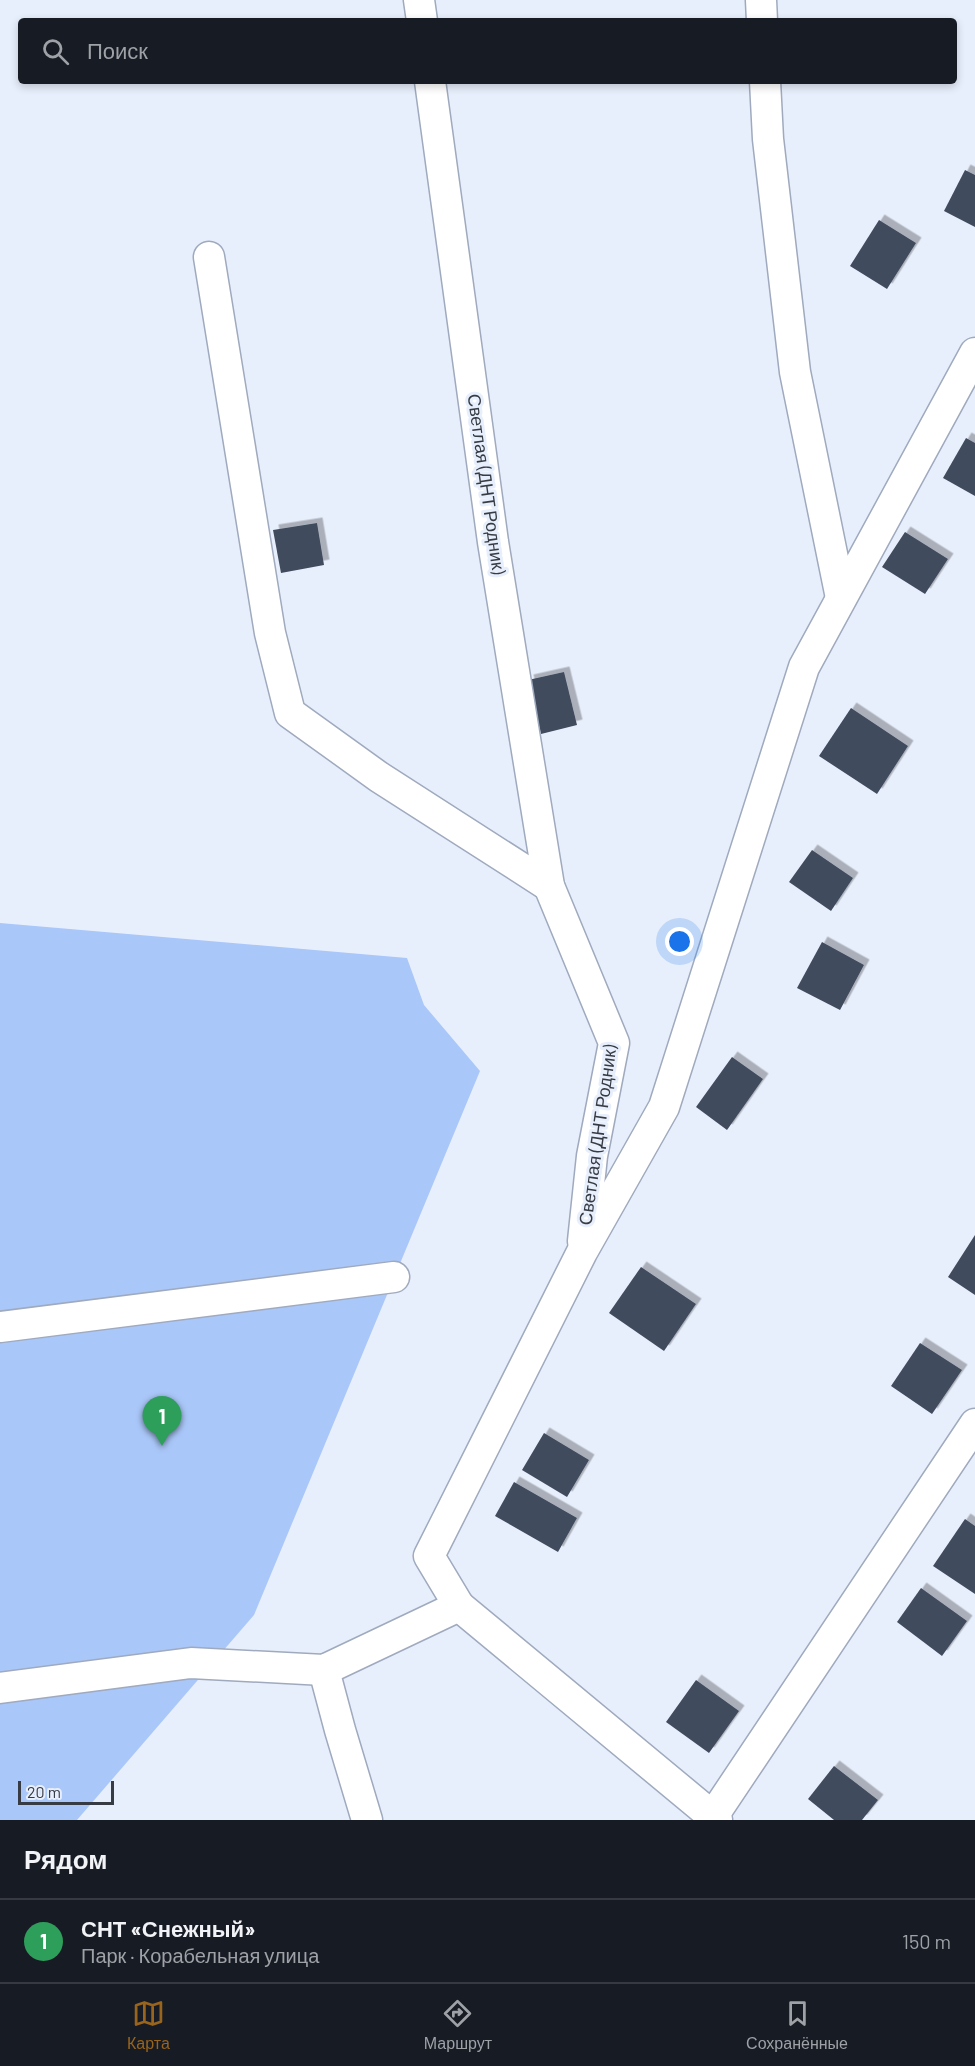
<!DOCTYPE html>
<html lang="ru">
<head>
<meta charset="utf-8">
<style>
	:root { --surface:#171b24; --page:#20242c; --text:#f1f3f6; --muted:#9ea1a6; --line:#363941; --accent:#99641b }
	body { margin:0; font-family:Barlow,sans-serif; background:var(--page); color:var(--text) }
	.scale { position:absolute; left:18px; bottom:15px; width:96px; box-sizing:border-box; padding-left:6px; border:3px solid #373c44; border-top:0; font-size:16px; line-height:21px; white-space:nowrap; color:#373c44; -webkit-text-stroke:4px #e8effc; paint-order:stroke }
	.you { position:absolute; left:680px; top:942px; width:21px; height:21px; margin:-15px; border:4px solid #fff; border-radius:50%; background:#1a73e8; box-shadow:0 0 0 9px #1a73e833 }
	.badge { display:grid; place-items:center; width:39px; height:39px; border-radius:50%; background:var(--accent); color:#fff; font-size:20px; font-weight:700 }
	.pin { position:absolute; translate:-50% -50px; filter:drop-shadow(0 2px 3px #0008) }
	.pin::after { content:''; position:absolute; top:32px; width:21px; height:18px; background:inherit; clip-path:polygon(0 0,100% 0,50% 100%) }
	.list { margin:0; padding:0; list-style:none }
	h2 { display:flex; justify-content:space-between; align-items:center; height:78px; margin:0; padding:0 24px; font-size:26px }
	h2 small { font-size:20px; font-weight:400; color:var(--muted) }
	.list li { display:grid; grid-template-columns:39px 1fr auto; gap:18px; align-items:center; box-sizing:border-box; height:84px; padding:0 24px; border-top:2px solid var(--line) }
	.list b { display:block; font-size:22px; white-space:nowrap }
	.list p { margin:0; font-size:20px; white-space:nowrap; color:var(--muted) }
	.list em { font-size:20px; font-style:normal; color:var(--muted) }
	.icon { flex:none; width:33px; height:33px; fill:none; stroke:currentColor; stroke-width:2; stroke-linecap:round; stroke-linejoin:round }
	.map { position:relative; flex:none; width:975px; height:1820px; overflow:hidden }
	.search { position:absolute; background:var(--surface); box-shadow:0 3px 9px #0003; left:18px; right:18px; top:18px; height:66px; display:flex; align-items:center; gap:15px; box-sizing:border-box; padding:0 21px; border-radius:6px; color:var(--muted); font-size:22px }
	.sheet { height:162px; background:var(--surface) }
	nav { display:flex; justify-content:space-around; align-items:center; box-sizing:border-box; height:84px; border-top:2px solid var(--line); background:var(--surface); font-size:16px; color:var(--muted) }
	nav a { display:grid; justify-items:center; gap:3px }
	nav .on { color:var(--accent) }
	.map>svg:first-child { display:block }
</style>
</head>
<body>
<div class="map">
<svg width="975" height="1820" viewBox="0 0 975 1820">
	<defs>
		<filter id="shadow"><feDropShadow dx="5.5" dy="-5.5" stdDeviation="0" flood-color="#0004"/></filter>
	</defs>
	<rect width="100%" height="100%" fill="#e8effc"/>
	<path fill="#aac7f9" d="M0,923L407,958L424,1005L480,1071L254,1615L77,1820H0Z"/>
	<g fill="#414b5d" filter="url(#shadow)">
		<path d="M965,170L975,175V227L944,211Z"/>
		<path d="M879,220L916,243L887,289L850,266Z"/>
		<path d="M966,438L975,443V496L943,478Z"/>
		<path d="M317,523L324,565L281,573L273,530Z"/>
		<path d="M905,532L948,559L925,594L882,567Z"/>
		<path d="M564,672L577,725L541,734L528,680Z"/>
		<path d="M851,708L908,746L877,794L819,756Z"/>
		<path d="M812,850L853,878L831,911L789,882Z"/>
		<path d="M822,942L864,965L840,1010L797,988Z"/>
		<path d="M732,1057L763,1079L727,1130L696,1107Z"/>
		<path d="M975,1235V1295L948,1277Z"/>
		<path d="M641,1267L696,1304L664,1351L609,1313Z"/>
		<path d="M920,1343L962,1370L932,1414L891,1386Z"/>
		<path d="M544,1433L589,1460L567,1497L522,1470Z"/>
		<path d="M514,1482L577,1518L558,1552L495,1516Z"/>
		<path d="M965,1519L975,1526V1594L933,1566Z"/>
		<path d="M921,1588L967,1621L942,1656L897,1622Z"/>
		<path d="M696,1680L739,1711L709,1753L666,1722Z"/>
		<path d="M834,1766L878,1800L862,1820H834L808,1799Z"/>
	</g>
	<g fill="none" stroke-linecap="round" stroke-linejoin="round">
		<defs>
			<g id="minor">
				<path d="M419,0L422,21"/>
				<path d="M761,0L762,21"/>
				<path d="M430,81L493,542L549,886L614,1043L592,1156L583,1241"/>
				<path d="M765,81L768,139L795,372L841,598"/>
				<path d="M209,257L270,633L290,713L379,777L549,886"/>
				<path d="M0,1327L394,1277"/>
				<path d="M459,1606L429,1556L582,1252L664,1107L804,667L975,353"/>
				<path d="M324,1670L340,1730L367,1820"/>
				<path d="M0,1688L191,1663L324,1670L459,1606L717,1820"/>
				<path d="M713,1816L975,1424"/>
			</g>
		</defs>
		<use href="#minor" stroke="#9faabe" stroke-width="33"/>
		<use href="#minor" stroke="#fff" stroke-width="30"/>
	</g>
	<g text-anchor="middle" stroke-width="6" stroke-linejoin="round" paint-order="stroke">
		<g font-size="18" fill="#373c44" stroke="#e8effc">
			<text transform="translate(486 484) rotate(82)" y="6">Светлая (ДНТ Родник)</text>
			<text transform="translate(598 1135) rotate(-82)" y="6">Светлая (ДНТ Родник)</text>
		</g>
	</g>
</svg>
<div class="scale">20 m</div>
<div class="you"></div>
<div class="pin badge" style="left:162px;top:1446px;background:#2e9e5b">1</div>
<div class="search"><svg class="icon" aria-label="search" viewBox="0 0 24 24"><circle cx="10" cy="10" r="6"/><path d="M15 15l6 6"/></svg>Поиск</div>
</div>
<section class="sheet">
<h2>Рядом<small></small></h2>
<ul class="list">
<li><span class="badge" style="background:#2e9e5b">1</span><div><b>СНТ «Снежный»</b><p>Парк · Корабельная улица</p></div><em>150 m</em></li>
</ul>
</section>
<nav>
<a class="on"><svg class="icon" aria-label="map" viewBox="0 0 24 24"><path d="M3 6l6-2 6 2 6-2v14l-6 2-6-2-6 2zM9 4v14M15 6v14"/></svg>Карта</a>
<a><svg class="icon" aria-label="directions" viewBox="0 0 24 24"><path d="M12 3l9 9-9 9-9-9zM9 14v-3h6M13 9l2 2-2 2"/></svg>Маршрут</a>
<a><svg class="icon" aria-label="saved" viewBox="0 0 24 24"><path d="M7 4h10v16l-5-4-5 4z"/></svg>Сохранённые</a>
</nav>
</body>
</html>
